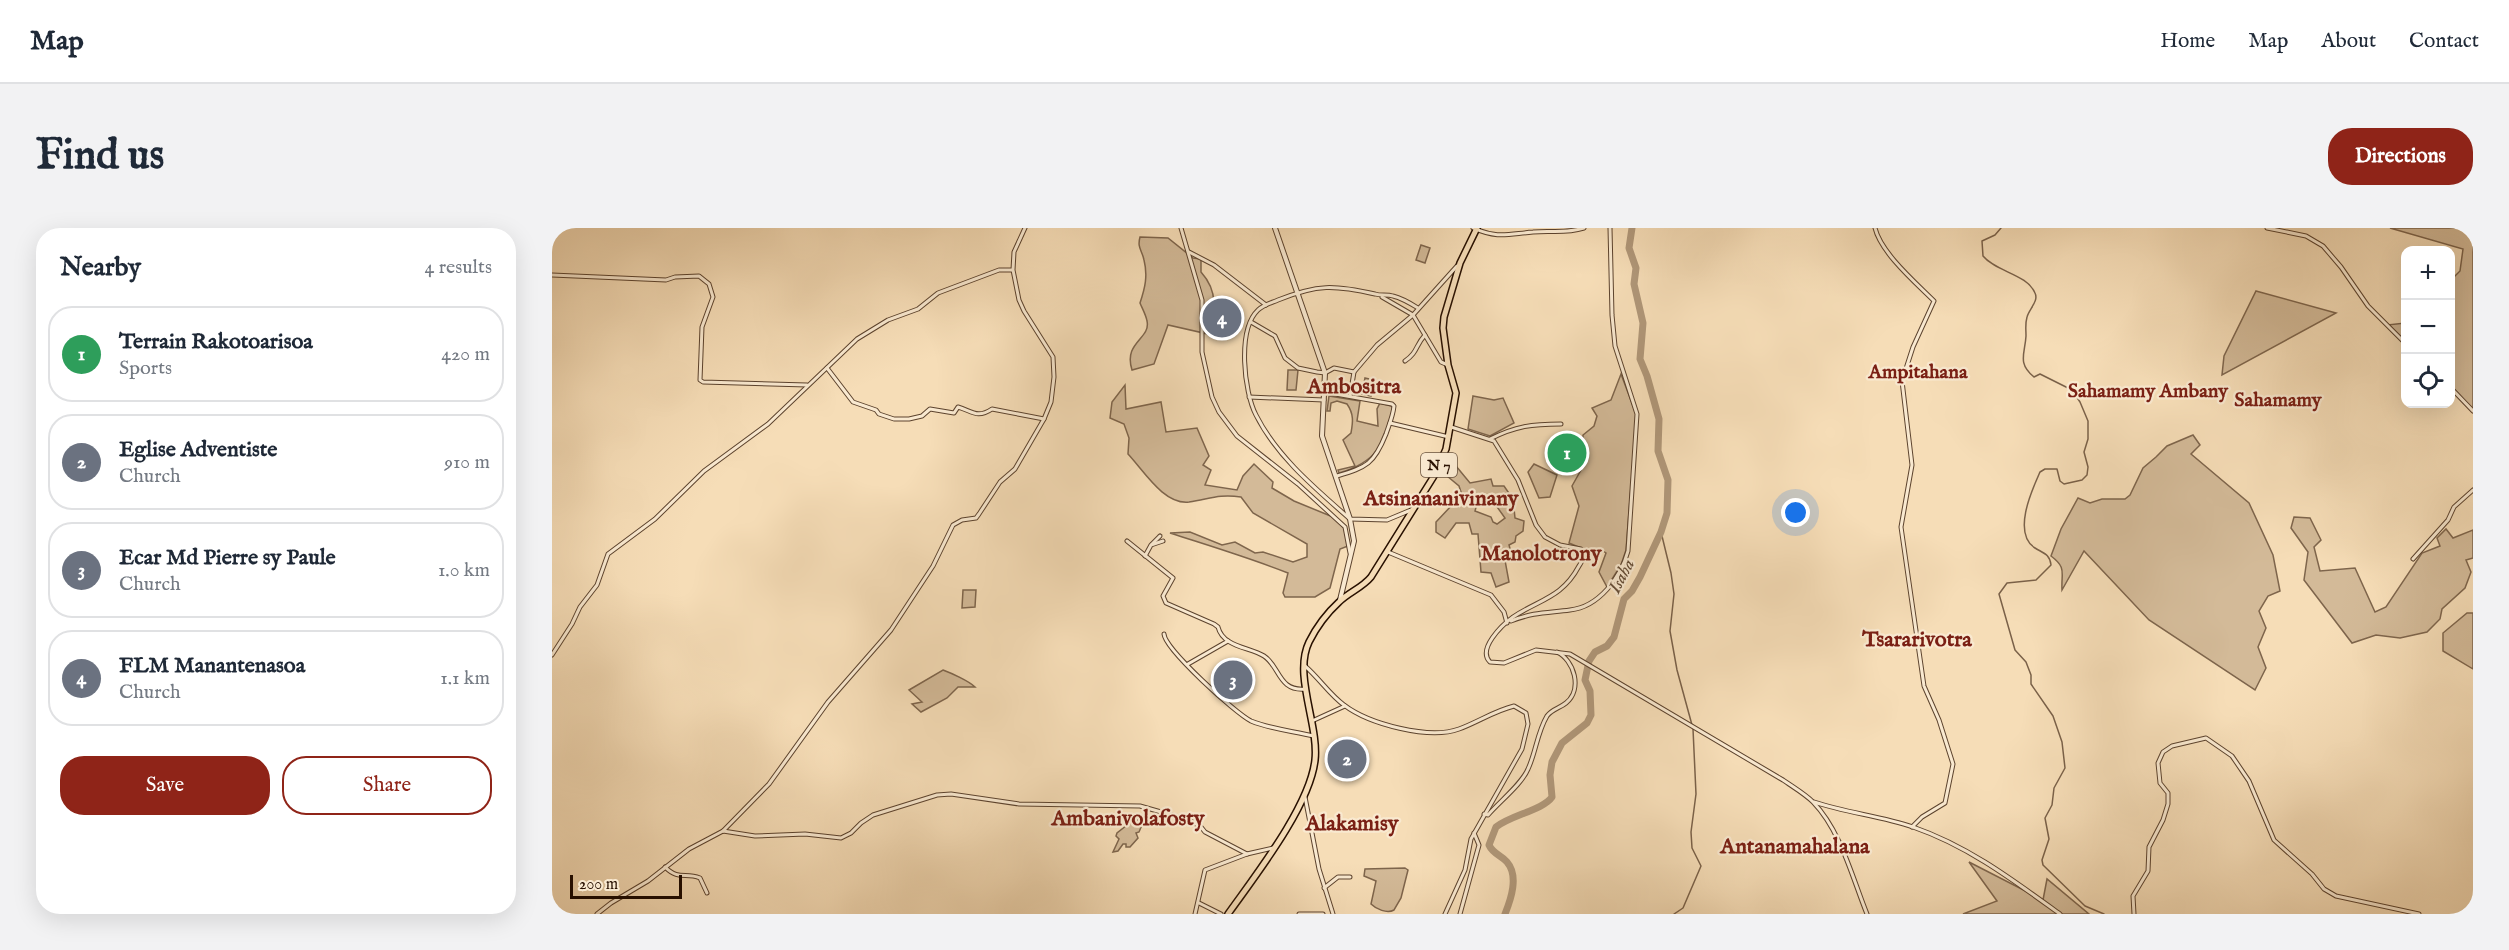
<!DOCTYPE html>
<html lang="en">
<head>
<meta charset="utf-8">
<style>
	:root { --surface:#fff; --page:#f2f2f3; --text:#1f2937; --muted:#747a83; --line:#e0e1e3; --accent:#8f2418 }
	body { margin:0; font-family:"IM FELL English",serif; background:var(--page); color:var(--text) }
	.controls { position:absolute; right:18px; top:18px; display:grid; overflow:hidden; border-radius:12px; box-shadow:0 6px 24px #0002 }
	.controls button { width:54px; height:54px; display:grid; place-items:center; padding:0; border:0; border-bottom:2px solid var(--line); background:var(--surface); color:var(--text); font:30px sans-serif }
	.scale { position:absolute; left:18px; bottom:15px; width:112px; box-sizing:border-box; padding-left:6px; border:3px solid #281000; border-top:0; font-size:16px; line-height:21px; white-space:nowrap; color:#281000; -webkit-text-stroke:4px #f9e9d0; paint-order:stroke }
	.you { position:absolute; left:1244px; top:285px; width:21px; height:21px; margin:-15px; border:4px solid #fff; border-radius:50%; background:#1a73e8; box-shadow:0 0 0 9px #1a73e833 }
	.badge { display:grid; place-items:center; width:39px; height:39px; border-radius:50%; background:var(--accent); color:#fff; font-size:20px; font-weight:700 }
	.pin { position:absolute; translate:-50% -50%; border:3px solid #fff; box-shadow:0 2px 6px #0006 }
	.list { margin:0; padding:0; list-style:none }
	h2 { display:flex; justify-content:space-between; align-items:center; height:78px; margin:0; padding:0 24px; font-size:26px }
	h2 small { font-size:20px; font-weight:400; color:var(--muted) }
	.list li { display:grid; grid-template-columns:39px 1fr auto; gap:18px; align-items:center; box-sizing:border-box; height:96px; margin:0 12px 12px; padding:0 12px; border:2px solid var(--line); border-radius:24px }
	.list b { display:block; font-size:22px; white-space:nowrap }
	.list p { margin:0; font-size:20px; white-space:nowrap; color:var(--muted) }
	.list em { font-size:20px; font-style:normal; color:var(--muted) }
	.actions { display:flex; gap:12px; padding:18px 24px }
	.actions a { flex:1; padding:14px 0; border:2px solid var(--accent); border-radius:24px; text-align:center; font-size:21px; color:var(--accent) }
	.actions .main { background:var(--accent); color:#fff }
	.icon { flex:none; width:33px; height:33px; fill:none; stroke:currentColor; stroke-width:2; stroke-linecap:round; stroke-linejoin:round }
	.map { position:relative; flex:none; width:1921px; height:686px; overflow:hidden; border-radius:24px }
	header { display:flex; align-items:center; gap:36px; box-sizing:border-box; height:84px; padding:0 30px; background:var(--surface); border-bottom:2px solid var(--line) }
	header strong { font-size:28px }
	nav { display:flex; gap:33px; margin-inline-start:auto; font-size:21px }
	.intro { display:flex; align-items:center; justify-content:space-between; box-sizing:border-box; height:144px; padding:0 36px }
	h1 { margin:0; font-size:42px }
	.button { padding:15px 27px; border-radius:24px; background:var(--accent); color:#fff; font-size:21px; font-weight:700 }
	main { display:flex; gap:36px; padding:0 36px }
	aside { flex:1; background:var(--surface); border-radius:24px; box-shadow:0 6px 24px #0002 }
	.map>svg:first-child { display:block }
</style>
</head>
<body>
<header>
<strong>Map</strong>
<nav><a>Home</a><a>Map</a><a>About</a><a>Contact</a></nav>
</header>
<div class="intro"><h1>Find us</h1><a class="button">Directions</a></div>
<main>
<aside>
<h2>Nearby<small>4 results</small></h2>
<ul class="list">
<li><span class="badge" style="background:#2e9e5b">1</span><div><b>Terrain Rakotoarisoa</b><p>Sports</p></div><em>420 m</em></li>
<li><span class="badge" style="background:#6b7280">2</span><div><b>Eglise Adventiste</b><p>Church</p></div><em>910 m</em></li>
<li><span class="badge" style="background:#6b7280">3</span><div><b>Ecar Md Pierre sy Paule</b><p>Church</p></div><em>1.0 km</em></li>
<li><span class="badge" style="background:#6b7280">4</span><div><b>FLM Manantenasoa</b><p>Church</p></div><em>1.1 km</em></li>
</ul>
<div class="actions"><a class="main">Save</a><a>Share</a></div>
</aside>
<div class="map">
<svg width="1921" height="686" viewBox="0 0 1921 686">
	<rect width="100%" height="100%" fill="#f6ddb7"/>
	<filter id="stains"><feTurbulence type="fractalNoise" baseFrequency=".00333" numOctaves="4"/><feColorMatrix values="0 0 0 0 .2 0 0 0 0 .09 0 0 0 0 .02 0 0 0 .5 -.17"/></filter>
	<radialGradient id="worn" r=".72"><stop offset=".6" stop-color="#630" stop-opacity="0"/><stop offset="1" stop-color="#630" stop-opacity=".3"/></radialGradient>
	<g fill="#d3ba98" stroke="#7e654c" stroke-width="1.5" fill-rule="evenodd">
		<path d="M1838,0H1921V183L1899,160V52L1908,43L1911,21Z"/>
		<path d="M588,9L616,10L641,30L649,31V44C667,64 663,83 656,106L616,97L602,136L580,142C571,114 599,111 595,93C594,87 590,80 588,75C593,60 596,48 592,32C590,22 585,20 588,9Z"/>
		<path d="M869,17L878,20L873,35L864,32Z"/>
		<path d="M1704,63L1784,85L1670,147L1672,128Z"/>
		<path d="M1853,95V115L1835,97Z"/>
		<path d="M736,142H746L744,162H735Z"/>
		<path d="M1069,146L1084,186V195L1074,322L1069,337L1055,359L1047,344L1054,325L1051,323L1043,326L1017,315L1027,278L1020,258L1029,242C1026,231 1031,219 1031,207L1042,198L1045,188L1040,180L1059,172Z"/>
		<path d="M813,150L822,152L819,168L810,166Z"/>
		<path d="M573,157L574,181L609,174L614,204L645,200L657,228L651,237L659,242L653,257L685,262L691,248L702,236L721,254L720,260L742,273L781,289L793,301L796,318L788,321L778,360L763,369H733L731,365L736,345C698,330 658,318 618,305L638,304L670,317L683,314L703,325L711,324L741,334L755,329V316L701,285L689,269C666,266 658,271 637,274C612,277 592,243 576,226L577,210L572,196L558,190L560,174Z"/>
		<path d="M777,168L808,173L805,193L826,198L825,181L828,175L839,178L841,180C831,218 825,234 787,245L786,242L803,238L791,212L799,205C801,194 802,186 795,176L785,173L779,175L778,183H775Z"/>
		<path d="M921,168L942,172L951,170L962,195L938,208L916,201Z"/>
		<path d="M1641,207L1648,217L1639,226L1697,275L1721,327L1728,363L1716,368L1707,383L1714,400L1706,419L1714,440L1703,462L1597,392L1532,323L1510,362C1509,344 1515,340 1499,328L1509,301L1526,270L1538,275L1550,271H1573L1578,267L1591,240L1604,229L1615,218Z"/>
		<path d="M1015,216L1024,229L1015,235L1008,226L1014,235L1004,241L995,228Z"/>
		<path d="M982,236L1005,247L998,269L987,270L976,244Z"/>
		<path d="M904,238L918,255L939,251L941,258H952L961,271L963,290L972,293L971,303L964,308L963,314L957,317L959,324L952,327L957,354L944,359L939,345L929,344L926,306H920L917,295H904L893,310L884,304V294L901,276L906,279L911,270L907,258L895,248ZM930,271L943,276L953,290L945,296L941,294L939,289L923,283L926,272Z"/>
		<path d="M1742,289L1758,290L1769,312L1762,319L1768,343L1803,340L1823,384L1834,379L1870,325L1888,318L1885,310L1894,301L1901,310L1921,302V330L1914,332L1919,344L1913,360L1890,381L1888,391L1875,404L1848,410L1824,407L1800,415L1752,352L1756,324L1739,300Z"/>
		<path d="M411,362H424L423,379L410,380Z"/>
		<path d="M1915,385H1921V441L1891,423V405Z"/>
		<path d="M391,442C399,445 417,453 423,459H406L395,470L369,484L360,476L370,474L357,462Z"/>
		<path d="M584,590L590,597L587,604L584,605L586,610L578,619H574V616H571L566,623L561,624L567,611L564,608L565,605Z"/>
		<path d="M1417,634L1491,672L1495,651L1537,686H1411L1445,673Z"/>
		<path d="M853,640L856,642L849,670L842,682C835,686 824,681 819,676L824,653L812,648L813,641Z"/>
	</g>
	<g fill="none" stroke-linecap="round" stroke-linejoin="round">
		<g stroke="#7a6149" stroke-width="1.5">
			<path d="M1449,0L1443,7L1430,13L1431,28C1444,44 1475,46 1483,65C1487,73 1477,81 1475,89C1473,96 1474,101 1474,108C1473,126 1465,135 1482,149L1488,146L1520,162L1528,174L1536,193V211L1532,224L1536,239L1535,247L1530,252L1512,256L1508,253L1505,241H1493L1488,244C1480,262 1460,305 1483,320C1491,325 1498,326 1499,337L1484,352L1455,355L1447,366L1463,422L1474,434L1479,447V456L1501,488L1510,514L1513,540L1502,560L1500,577L1493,590L1497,611L1490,632L1491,637L1533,678L1552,686"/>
			<path d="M1109,304L1119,345L1122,366L1118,403L1125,442L1140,497"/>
			<path d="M1122,686L1131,680L1149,638L1140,620L1139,604L1144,566L1141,501"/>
		</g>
		<path stroke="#b09779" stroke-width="7" d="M953,686C959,671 967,648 955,634C949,627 941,626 937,617L944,599C959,587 991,582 1000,569L998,547L1000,534L1010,515L1035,495L1039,487L1038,463L1033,452L1037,433L1043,424L1055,418L1062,409L1072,371L1080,363L1088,349L1109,304L1115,285L1116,252L1106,223L1107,191L1095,148L1088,131L1091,95L1082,56L1084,40L1077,20L1080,0"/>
		<defs>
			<g id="minor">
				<path d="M629,0L650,72V124L660,169L667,184L685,208L746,256L793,299L798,325"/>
				<path d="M921,0C946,11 956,6 981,4C1000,2 1012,6 1032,0"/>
				<path d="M1323,0C1329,25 1364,55 1382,73L1361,119L1350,153L1360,237L1349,299L1372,458L1387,492L1401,536L1393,575L1370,589L1360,599"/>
				<path d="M1715,0L1754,8L1771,18L1789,39L1816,78L1854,116"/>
				<path d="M637,24L662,37L714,77"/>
				<path d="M0,47L114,52L123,49L147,48L157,56L161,69L150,99L148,152L151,154L255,157"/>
				<path d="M830,69L861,87L889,134L896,137"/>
				<path d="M699,94L723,108L733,130L746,140L765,144L773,145L782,140L802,144"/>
				<path d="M853,133C866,124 863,118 873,107"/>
				<path d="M275,140L301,174L324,182L327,186L342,191H357L370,188L378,181L402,185L406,179C420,183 425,191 440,181L492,191"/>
				<path d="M1898,159L1921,183"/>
				<path d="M772,164L840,176L842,178C841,188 837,197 834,206C822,236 815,239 785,248"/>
				<path d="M798,168L802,144L825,117L861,87L905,38"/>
				<path d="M697,169L772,172"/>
				<path d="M838,195L897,209"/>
				<path d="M899,199L942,213L966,252L984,297L993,309L1008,317L1029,321C1033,328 1031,332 1027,338C1010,370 988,371 961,389C950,397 925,421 938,434L952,435L984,422L1018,426L1231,552C1241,559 1253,566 1261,574C1289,603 1300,649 1315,686"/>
				<path d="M938,211C964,198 980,196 1009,196"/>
				<path d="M859,282L835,292L798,291C764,261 725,229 704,187C692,164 685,102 706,82C711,77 719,75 726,72C766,56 782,57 823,66C829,68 835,66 841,68C849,70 858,75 866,80"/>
				<path d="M575,313L621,350L611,368L614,375L662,396L666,399C671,419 697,419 712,428C728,438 726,464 754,461"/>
				<path d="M600,316L608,308"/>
				<path d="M836,324L939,367L952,384L955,395"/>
				<path d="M593,328L599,317L611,313"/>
				<path d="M1861,331L1896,292L1902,279L1921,262"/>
				<path d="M959,393C982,384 994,385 1018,382C1047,379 1069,349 1076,323L1085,186L1063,118L1060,87L1058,0"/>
				<path d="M612,406C613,421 683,485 699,493C718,501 741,503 762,508"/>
				<path d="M0,427L20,396L28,379L45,357L56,326L103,291L152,243L216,196L305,111L336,92L366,81L386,65L447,42H460"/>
				<path d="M636,436L676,413"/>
				<path d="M753,438C767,450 778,467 792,477C817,496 877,512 907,501C926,494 942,483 962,478L974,485L976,496L970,521L919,611L913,642L893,686"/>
				<path d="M760,493L793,478"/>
				<path d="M753,569L767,641L781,686"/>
				<path d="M1262,574C1295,585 1329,588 1361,599C1416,618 1461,652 1508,686"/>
				<path d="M932,586L936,587C947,574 970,556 976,541C984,524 985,505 995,488C1000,481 1008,480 1014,475C1031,461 1022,432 1005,424"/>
				<path d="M171,603L217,556L276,474L339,402L381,338L401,297L410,292L424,290L427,286L448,254L463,241L492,191L499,174L502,149L501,129L472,83L467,72L461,42L462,24L473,0"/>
				<path d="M113,639C127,653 133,644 148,650L155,665"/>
				<path d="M772,660L786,649H798"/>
				<path d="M647,675L669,686"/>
				<path d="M45,686L59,675L96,653L137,621L171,603L203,608L253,606L289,610L299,605L309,595L321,587L385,567L399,566L467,576L588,578L637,592L649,599L653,604L695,626"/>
				<path d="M643,686L653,642L695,626L721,620"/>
				<path d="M747,686H771"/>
				<path d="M908,686L927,617L922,605"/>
				<path d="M1582,686L1581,668L1596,643L1597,619L1611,592L1616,576V565L1608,555L1606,535L1611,524L1620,518L1654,510L1680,528L1697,553L1722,612L1760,646L1772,661L1784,668L1867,686"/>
			</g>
			<path id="tertiary" d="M723,0L773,145L770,208L798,291L802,313L788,372"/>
			<path id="primary" d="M676,686C703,648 758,578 763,532C767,497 741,447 757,414C764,400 775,385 787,374C797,364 810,360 819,349L882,248L894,221L904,165L896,137L891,100L892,89L908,35L925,0"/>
		</defs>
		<use href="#minor" stroke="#5c432e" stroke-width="5"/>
		<use href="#tertiary" stroke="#5c432e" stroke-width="6"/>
		<use href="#primary" stroke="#281000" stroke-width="8"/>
		<use href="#minor" stroke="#f9e9d0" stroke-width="3"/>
		<use href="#tertiary" stroke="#f9e9d0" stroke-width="4"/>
		<use href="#primary" stroke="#f6ddb7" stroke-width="5"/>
	</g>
	<g text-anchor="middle" stroke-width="4.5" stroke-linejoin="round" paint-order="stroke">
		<rect fill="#f9e9d0" stroke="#67513e" stroke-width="1.5" x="869" y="225" width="36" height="24" rx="4.5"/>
		<g font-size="15" font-weight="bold" fill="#281000">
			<text x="887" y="242">N 7</text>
		</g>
		<g font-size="18" font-style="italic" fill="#654d36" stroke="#f9e9d0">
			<text transform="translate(1069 348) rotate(-62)" y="6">Isaha</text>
		</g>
		<g font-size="20" font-weight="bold" fill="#7a1f14" stroke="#f9e9d0">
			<text x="1366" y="150">Ampitahana</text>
			<text x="1596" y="169">Sahamamy Ambany</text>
			<text x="1726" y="178">Sahamamy</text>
		</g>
		<g font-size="22" font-weight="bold" fill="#7a1f14" stroke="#f9e9d0">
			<text x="802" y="165">Ambositra</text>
			<text x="889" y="277">Atsinananivinany</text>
			<text x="989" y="332">Manolotrony</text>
			<text x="1365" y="418">Tsararivotra</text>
			<text x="576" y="597">Ambanivolafosty</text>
			<text x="800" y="602">Alakamisy</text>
			<text x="1243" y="625">Antanamahalana</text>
		</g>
	</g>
	<rect width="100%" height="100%" filter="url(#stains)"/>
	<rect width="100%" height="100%" fill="url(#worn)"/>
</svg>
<div class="controls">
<button>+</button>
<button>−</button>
<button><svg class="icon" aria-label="locate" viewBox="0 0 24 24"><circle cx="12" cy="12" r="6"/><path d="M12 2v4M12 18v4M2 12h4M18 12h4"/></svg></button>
</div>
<div class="scale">200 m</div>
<div class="you"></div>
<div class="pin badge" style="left:1015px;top:225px;background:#2e9e5b">1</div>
<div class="pin badge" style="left:795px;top:531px;background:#6b7280">2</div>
<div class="pin badge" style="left:681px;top:452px;background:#6b7280">3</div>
<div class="pin badge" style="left:670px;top:90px;background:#6b7280">4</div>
</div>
</main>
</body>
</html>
